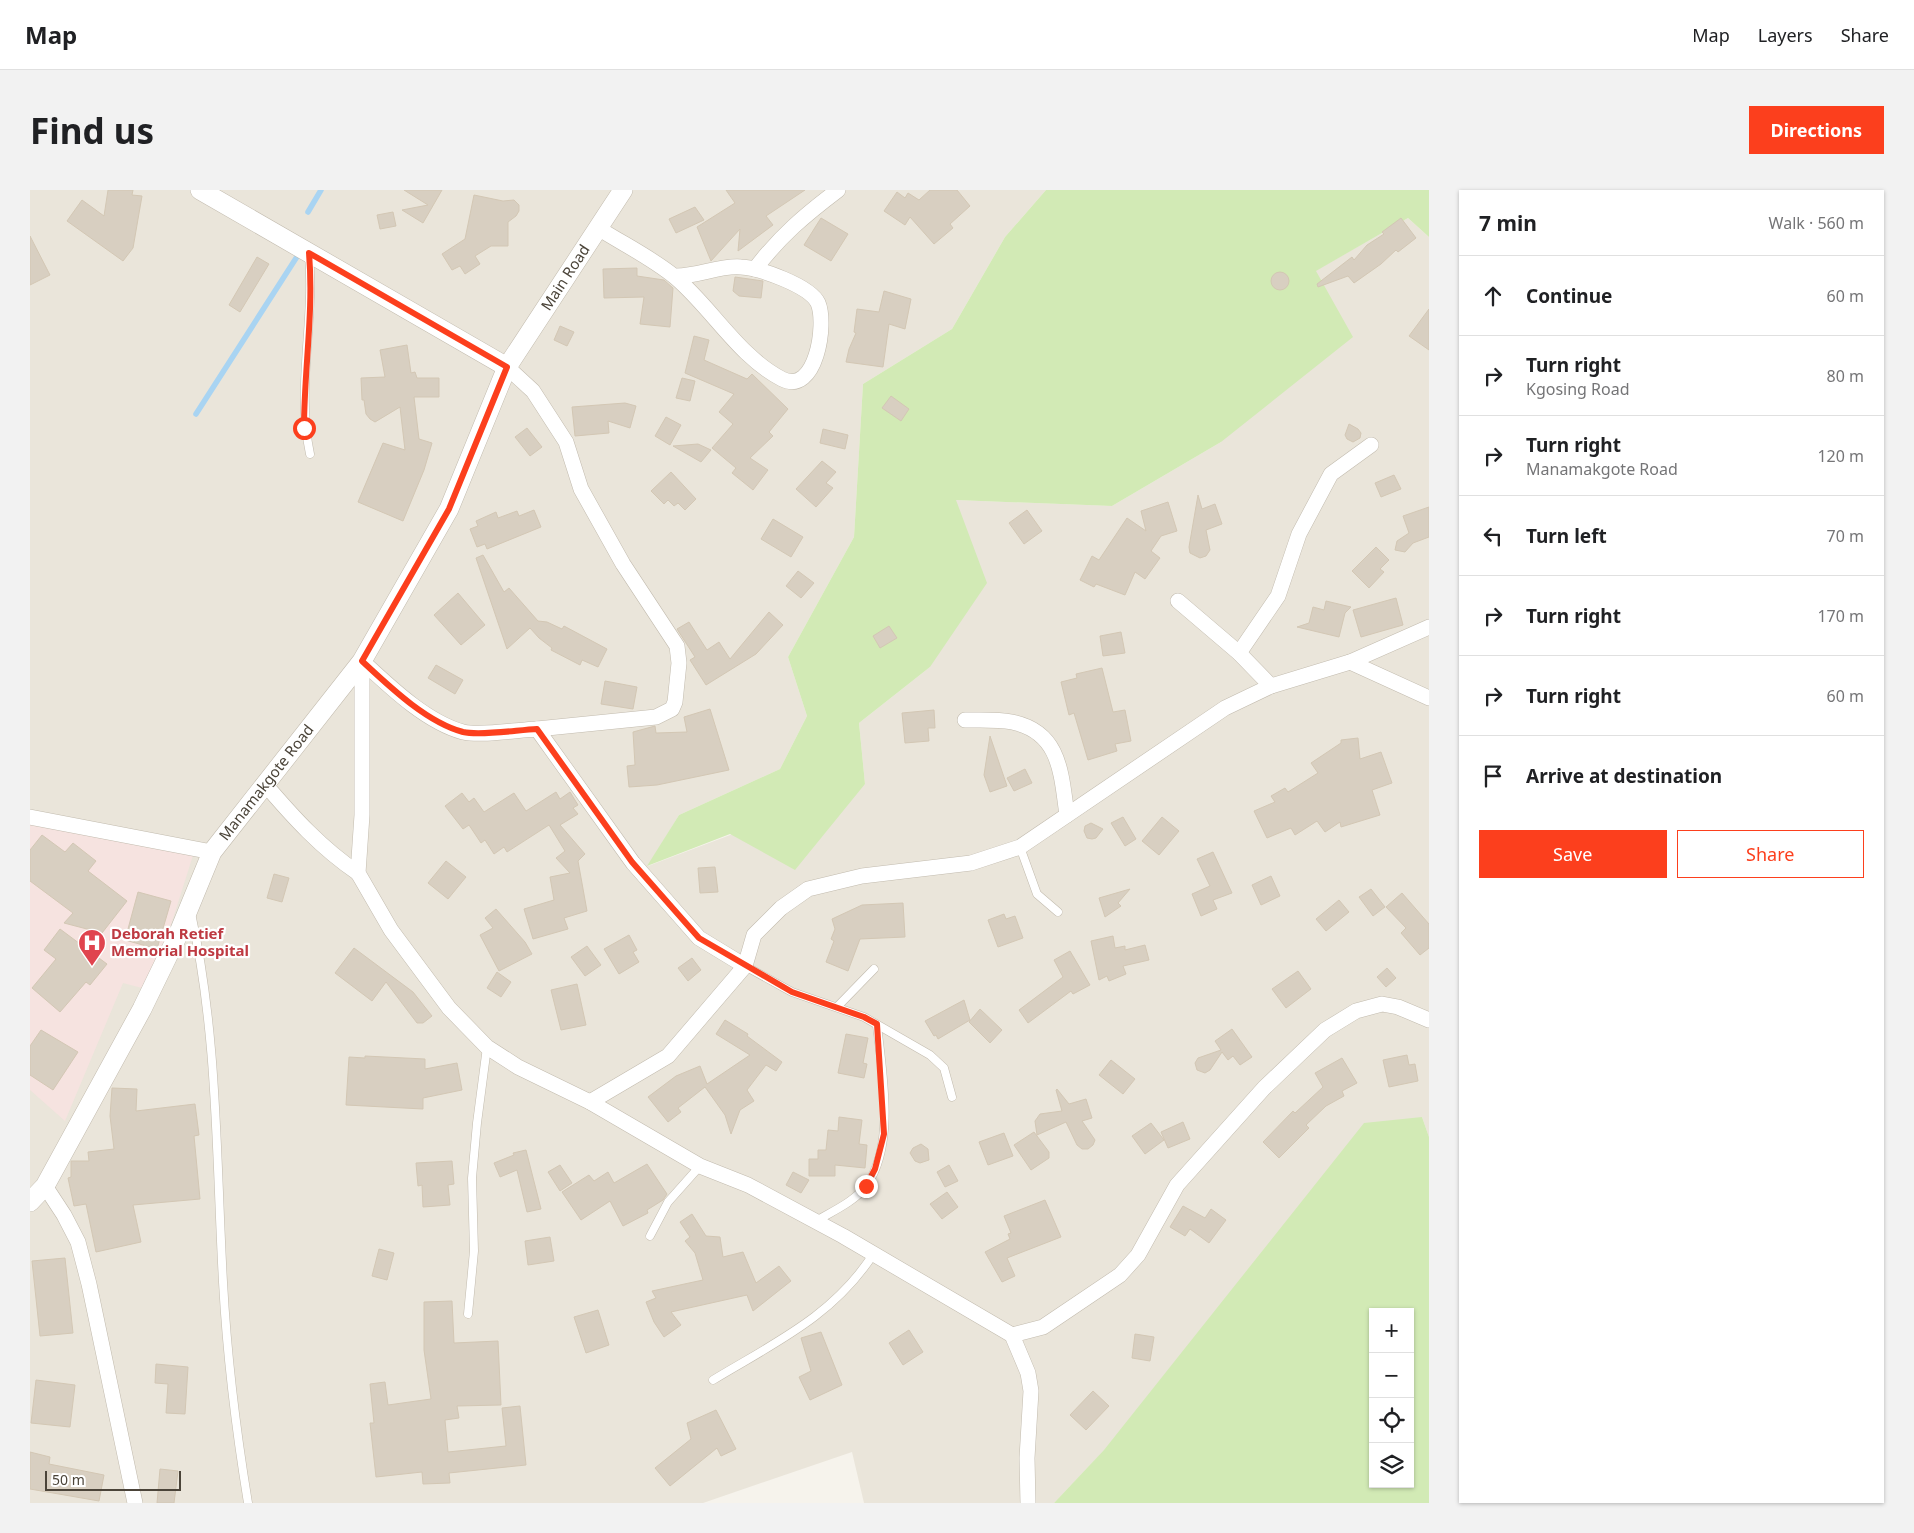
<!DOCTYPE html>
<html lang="en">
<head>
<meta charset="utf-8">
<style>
	:root { --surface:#fff; --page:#f2f2f2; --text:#202124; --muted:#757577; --line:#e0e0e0; --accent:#fc3f1d }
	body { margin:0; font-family:"Noto Sans",sans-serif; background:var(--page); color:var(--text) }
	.controls { position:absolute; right:15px; bottom:15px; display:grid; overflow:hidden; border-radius:0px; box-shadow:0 1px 4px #0004 }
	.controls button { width:45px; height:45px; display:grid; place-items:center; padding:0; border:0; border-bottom:1px solid var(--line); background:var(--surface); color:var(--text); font:25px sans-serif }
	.scale { position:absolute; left:15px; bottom:12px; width:136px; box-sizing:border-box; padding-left:5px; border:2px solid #4b4439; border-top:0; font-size:14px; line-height:18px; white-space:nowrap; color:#4b4439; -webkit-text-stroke:4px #fff; paint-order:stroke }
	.stop { position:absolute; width:15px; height:15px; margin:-11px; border:4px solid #fc3f1d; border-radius:50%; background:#fff }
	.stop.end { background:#fc3f1d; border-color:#fff; box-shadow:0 1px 5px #0008 }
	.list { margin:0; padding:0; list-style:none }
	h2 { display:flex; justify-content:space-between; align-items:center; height:65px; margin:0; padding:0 20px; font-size:21px }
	h2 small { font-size:16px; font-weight:400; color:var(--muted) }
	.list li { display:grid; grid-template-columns:32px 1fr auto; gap:15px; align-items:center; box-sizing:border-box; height:80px; padding:0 20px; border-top:1px solid var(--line) }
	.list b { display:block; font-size:19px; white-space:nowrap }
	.list p { margin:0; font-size:16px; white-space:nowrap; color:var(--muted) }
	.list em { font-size:16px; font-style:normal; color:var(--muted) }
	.actions { display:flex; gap:10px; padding:15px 20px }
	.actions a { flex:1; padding:11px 0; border:1px solid var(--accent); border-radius:0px; text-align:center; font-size:18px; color:var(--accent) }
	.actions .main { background:var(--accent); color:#fff }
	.icon { flex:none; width:28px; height:28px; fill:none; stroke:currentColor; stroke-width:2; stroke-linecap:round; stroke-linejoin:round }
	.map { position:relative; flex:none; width:1399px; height:1313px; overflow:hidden; border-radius:0px }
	header { display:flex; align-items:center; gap:30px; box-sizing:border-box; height:70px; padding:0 25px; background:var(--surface); border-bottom:1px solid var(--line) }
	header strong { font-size:24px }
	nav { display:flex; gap:28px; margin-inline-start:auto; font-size:18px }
	.intro { display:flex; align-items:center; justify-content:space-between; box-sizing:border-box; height:120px; padding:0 30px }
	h1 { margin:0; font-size:35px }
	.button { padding:12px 22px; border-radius:0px; background:var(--accent); color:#fff; font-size:18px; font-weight:700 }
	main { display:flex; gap:30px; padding:0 30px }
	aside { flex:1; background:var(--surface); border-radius:0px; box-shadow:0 1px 4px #0004 }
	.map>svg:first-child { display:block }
</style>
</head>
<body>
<header>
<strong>Map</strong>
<nav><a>Map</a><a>Layers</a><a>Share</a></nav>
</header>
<div class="intro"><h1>Find us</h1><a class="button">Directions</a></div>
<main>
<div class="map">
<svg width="1399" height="1313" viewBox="0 0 1399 1313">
	<rect width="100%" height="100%" fill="#f6f3ec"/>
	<path fill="#eae5da" d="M0,0H1016L975,47L922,139L833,194L824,347L758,467L777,526L750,579L649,625L618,676L835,594L829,533L900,477L926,310L1082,316L1191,252L1285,81L1378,28L1399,47V947L1392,927L1024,1313H834L822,1262L673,1313H0Z"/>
	<path fill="#f6e3e0" d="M0,627L165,659L133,760L112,798L93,793L35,931L0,900Z"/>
	<g fill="#d2eab5" fill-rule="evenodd">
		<path d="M1016,0H1399V47L1378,28L1286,81L1323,147L1191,252L1082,316L926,310L957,393L900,477L829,533L835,594L765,680L700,644L617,676L649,625L750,579L777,526L758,467L824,347L833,194L922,139L975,47Z"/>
		<path d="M1392,927L1399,947V1313H1024L1074,1260L1334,933ZM1343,1122H1380V1294H1343Z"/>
	</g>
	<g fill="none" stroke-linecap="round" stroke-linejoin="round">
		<g stroke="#a9d4f2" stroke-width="5.5">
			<path d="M278,22L291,0"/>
			<path d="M166,224L270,62"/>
		</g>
	</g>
	<g fill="#d8cfc1" stroke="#d3c7b4">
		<path d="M78,0H103L102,5L112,6L103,58L93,71L37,31L52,10L74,26Z"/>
		<path d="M374,0H412L393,33L372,20L398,15Z"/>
		<path d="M696,0H775L736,26L743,35L708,61L710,39L681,71L667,37L705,13Z"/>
		<path d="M900,0H927L940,16L920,34L923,38L904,54L880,27L875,35L854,21L867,2L875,8L878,3L889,10Z"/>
		<path d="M444,5L473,11L484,10L489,15V21L486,26L478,32V56H461L445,66L450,74L435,84L430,76L422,80L412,64L435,49Z"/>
		<path d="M665,17L674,30L646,43L639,29Z"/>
		<path d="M363,22L366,36L350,39L347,25Z"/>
		<path d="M791,28L818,44L801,71L774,55Z"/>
		<path d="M1371,28L1386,48L1368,62L1366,60L1351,74L1324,93L1318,86L1288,97L1287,94L1322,67L1324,70L1337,55L1354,44L1352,42Z"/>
		<path d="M0,46L20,85L0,95Z"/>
		<path d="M227,67L239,74L210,122L199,115Z"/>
		<path d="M607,78V86L634,90L643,98L640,137L610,134L614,107L574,108L573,79Z"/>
		<circle cx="1250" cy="91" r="9"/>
		<path d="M705,87L733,91L731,108L709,106L703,101Z"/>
		<path d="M854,101L881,109L875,139L859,134L853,177L816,172L819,159L826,143L824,142L827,119L849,122Z"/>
		<path d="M1399,119V160L1379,146Z"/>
		<path d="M530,136L544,142L537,156L524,150Z"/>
		<path d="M664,146L679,150L674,170L717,189L722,184L758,219L739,242L743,246L720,268L738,280L723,300L702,283L706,278L682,258L703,234L689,222L704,204L655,183Z"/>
		<path d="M377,155L381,183L385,182L387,188H409V207H384L389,249L402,253L394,280L373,331L328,312L353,253L375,260L370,217L345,232L340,229L336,224L334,210H332L331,188L355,187L350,160Z"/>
		<path d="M652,188L665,191L660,211L646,208Z"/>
		<path d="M861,206L879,219L871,231L852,218Z"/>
		<path d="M595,213L606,216L600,238L578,231L579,243L545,246L542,217Z"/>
		<path d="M636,227L651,235L640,255L625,246Z"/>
		<path d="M1319,234L1328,239L1331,243L1330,248L1323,252L1317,249L1315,245Z"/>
		<path d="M497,238L512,257L500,266L485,247Z"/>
		<path d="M793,239L818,245L815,259L790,253Z"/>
		<path d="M668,254L681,260L671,272L643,256Z"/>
		<path d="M792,271L806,282L796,293L803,298L786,317L766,299Z"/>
		<path d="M641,282L666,309L655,320L648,313L644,316L638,310L634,314L621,301Z"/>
		<path d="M1364,285L1371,299L1351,307L1345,293Z"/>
		<path d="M1168,305L1172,319L1185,314L1192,334L1176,340L1180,360L1176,366L1170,368L1160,363L1159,357Z"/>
		<path d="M1138,312L1147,341L1131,346L1121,361L1130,368L1115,389L1105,382L1095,405L1066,394L1064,397L1050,390L1062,366L1069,370L1097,328L1116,341L1111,321Z"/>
		<path d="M1399,317V347L1383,353L1375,362L1365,360L1367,351L1379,343L1373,326Z"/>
		<path d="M504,320L511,337L457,359L455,354L447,357L440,339L448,336L446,331L466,322L468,328L487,321L489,326Z"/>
		<path d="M997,320L1012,341L994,354L979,333Z"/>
		<path d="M743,329L773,347L761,367L731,349Z"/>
		<path d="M1346,357L1359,370L1350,379L1354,382L1339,398L1322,381Z"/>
		<path d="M453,365L474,402L479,398L508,431L517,432L532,439L534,436L577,459L568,477L552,470L550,475L521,460L522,458L509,448L500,438L477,459L446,368Z"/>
		<path d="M768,381L784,393L771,408L756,396Z"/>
		<path d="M428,403L455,435L431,455L404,425Z"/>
		<path d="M1366,408L1373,435L1331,447L1323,420Z"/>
		<path d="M1296,411L1321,417L1315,423L1309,447L1267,437L1279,433L1283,417L1294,420Z"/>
		<path d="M739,422L753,435L726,464L676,495L660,470L665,467L647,439L659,432L677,460L689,452L700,469Z"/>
		<path d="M859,436L867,448L850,458L843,446Z"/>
		<path d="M1091,442L1095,463L1073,466L1070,446Z"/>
		<path d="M406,475L433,490L425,504L398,488Z"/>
		<path d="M1072,478L1083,522L1095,520L1101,551L1085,554L1087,561L1058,570L1044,523L1039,525L1031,492L1047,488L1046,484Z"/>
		<path d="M575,491L607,497L603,519L571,514Z"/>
		<path d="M680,519L699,580L627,595L599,597L597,576L605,575L603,542L625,536L626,543L657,542L654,527Z"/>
		<path d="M904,520L905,538H898L899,551L875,553L872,523Z"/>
		<path d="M960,546L977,596L960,602L954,585Z"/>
		<path d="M1328,548L1330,569L1351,562L1362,593L1342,600L1350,625L1311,637L1310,632L1295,642L1287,631L1265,645L1261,638L1237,648L1224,621L1245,612L1241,606L1255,598L1258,602L1288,583L1281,573L1311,553V550Z"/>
		<path d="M995,579L1002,593L984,601L977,588Z"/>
		<path d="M526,602L530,609L540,602L548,615L543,618L548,624L530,635L555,664L548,671L557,721L534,728L538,739L503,749L494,719L524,710L520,687L540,683L526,668L535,661L519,635L477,662L474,657L464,664L455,650L451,653L439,635L433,639L415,616L432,603L439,612L444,608L454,622L484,603L496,621Z"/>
		<path d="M1093,627L1106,649L1095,656L1081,633Z"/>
		<path d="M1132,627L1149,641L1129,665L1112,651Z"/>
		<path d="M1061,633L1073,639L1066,648L1062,649L1057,648L1054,641L1055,636Z"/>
		<path d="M12,645L35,662L43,653L66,671L58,681L97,711L72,743L34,733L43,723L0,691V660Z"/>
		<path d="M1183,662L1202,703L1183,710L1187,719L1171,726L1162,704L1180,696L1167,669Z"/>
		<path d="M416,671L436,687L418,709L398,693Z"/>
		<path d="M685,677L688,702L670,703L668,678Z"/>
		<path d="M244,684L259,688L252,712L237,708Z"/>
		<path d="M1241,686L1250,706L1231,715L1222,695Z"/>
		<path d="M1100,699L1088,713L1091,716L1075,727L1069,708Z"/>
		<path d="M1341,699L1355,717L1343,726L1329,707Z"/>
		<path d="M108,702L141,711L127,759L95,750Z"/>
		<path d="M1372,703L1399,734V758L1390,765L1371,743L1376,738L1356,717Z"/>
		<path d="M1309,710L1319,722L1296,741L1286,729Z"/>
		<path d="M873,713L875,747L830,749L818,781L796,772L804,751L801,749L805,739L802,729L832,715Z"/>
		<path d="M466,719L495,752L502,764L469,781L450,745L463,738L455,728Z"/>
		<path d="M974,724L976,729L985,726L993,748L968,757L958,730Z"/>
		<path d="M30,739L77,774L60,795L56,792L30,822L2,798L26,769L14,760Z"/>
		<path d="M599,745L607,760L603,762L609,772L589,784L574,759Z"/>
		<path d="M1083,746L1085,758L1095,756V760L1115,755L1119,770L1093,776L1096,784L1079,791L1077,786L1069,790L1061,751Z"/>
		<path d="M557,756L571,775L555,786L541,767Z"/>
		<path d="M324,758L383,802L402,826L393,833H387L356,792L342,811L305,783Z"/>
		<path d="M1040,761L1060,795L1043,804L1041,801L998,833L989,820L1033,787L1024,770Z"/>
		<path d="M662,768L671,780L658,791L648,778Z"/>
		<path d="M1357,778L1366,788L1356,797L1347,787Z"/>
		<path d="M1268,781L1281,799L1256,818L1242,799Z"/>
		<path d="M467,782L481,792L471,807L457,798Z"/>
		<path d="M547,794L556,835L531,840L521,800Z"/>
		<path d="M934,810L940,830L908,849L906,845L904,846L895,831Z"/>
		<path d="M950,819L972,840L960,853L939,832Z"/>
		<path d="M695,830L718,844L717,846L752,872L746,881L736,875L717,900L724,911L710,920L701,944L695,925L675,897L648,918L651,922L638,932L618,907L646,886L670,876L677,894L720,865L686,844Z"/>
		<path d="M1202,839L1222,867L1210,875L1203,866L1198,870L1192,862L1180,880L1175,883L1167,880L1165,873L1168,868L1191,860L1185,851Z"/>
		<path d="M11,840L48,862L23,900L0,885V856Z"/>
		<path d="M816,844L838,848L833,873L837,874L834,888L808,883Z"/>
		<path d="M1377,865L1379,875L1385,874L1388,891L1359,897L1353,870Z"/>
		<path d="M335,866L395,869V879L427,873L432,900L393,908V919L316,915L319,867L335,868Z"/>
		<path d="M1312,868L1327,893L1312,901L1314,906L1296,916L1276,935L1279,938L1249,968L1233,952L1263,921L1265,923L1293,897L1285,883Z"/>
		<path d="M1081,870L1105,889L1093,904L1069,885Z"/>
		<path d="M82,898L107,899L106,921L165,914L169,945L164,946L170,1009L103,1015L111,1052L66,1062L56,1014L44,1016L38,988L41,987V971H59L58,962L84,959L80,926Z"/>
		<path d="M1027,899L1039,914L1056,909L1062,928L1052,931L1065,950L1063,955L1058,959H1052L1047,955L1036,932L1007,945L1005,931L1010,924L1032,921L1026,900Z"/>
		<path d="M809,927L832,930L829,954L837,955L835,978L805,975V986H779V969H788V960H796L798,940L808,941Z"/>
		<path d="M1153,932L1160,949L1138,958L1131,942Z"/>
		<path d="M1121,933L1134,950L1115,964L1102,946Z"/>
		<path d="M1004,942L1019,962V968L1001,980L984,955Z"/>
		<path d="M974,943L983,966L958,975L949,952Z"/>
		<path d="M891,954L898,959L899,970L890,973L885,971L880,963L883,958Z"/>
		<path d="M496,960L511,1019L497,1022L487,980L470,987L464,973L484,965L483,963Z"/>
		<path d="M422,971L424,994L418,995L420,1015L393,1017L392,995L388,996L386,973Z"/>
		<path d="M617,974L637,1004L633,1010L617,1020L618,1023L593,1036L580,1011L551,1030L532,1002L559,985L564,991L578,982L584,993Z"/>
		<path d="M530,975L542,993L530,1001L518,982Z"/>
		<path d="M919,975L928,991L915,997L907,982Z"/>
		<path d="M763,982L779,990L771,1003L756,995Z"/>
		<path d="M917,1002L928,1017L912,1029L900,1014Z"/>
		<path d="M1015,1010L1031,1047L977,1068L985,1086L972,1092L955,1062L980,1049L978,1044L981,1043L974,1026Z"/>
		<path d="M1153,1016L1175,1028L1181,1019L1196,1030L1179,1053L1160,1039L1155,1046L1140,1037Z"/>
		<path d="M662,1024L676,1046L690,1047L693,1067L713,1062L726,1093L749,1076L761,1091L723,1121L717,1105L641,1122L651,1135L634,1147L624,1132L616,1112L626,1108L622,1101L673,1090L665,1063L655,1051L660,1047L650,1032Z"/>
		<path d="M520,1047L524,1071L498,1075L495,1051Z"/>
		<path d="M349,1059L364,1063L357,1090L342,1086Z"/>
		<path d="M35,1068L43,1143L10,1146L2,1071Z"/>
		<path d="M422,1111L424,1153L468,1151L471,1215L427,1216L429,1228L415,1230L418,1262L476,1256L472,1218L490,1216L496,1275L419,1283L420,1293L393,1294L392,1282L346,1287L340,1233H344L340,1194L355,1192L358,1215L401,1209L394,1160V1112Z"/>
		<path d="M568,1120L579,1155L556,1163L544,1127Z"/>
		<path d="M879,1140L893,1162L873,1175L859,1153Z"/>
		<path d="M791,1142L812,1195L780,1210L769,1187L781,1181L771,1148Z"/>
		<path d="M1105,1144L1124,1147L1120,1171L1102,1168Z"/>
		<path d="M126,1174L158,1177L155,1224L136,1223L138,1194L125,1193Z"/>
		<path d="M6,1190L45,1195L40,1237L1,1233Z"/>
		<path d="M1063,1201L1079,1216L1056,1240L1040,1225Z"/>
		<path d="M686,1220L706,1259L691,1266L687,1258L640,1296L625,1278L661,1249L657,1233Z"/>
		<path d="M0,1262L20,1267L19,1274L74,1285L69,1311L0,1299Z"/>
		<path d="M130,1279L148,1281L144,1313H127Z"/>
	</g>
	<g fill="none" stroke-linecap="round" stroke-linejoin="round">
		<defs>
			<g id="service">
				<path d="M279,65C285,131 266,198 280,264"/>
				<path d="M990,657L1007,704L1028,722"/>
				<path d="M161,723C188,846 186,967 193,1092C197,1166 206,1240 218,1313"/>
				<path d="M715,776L762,802L834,827L900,865L914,878L922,907"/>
				<path d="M807,817L844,779"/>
				<path d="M786,1031C803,1021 824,1012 836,996C866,955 852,882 847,835"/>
				<path d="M620,1046L638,1012L670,976"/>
				<path d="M438,1124L444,1061L442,988L447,933L457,857"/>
				<path d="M683,1190C744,1153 804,1126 844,1063"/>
			</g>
			<g id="minor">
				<path d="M568,38C593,54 622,68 645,87C681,117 709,167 752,189C786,206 797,134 788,113C780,96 730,78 711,77C689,75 667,87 644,86"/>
				<path d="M725,79C750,46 775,25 808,0"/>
				<path d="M477,177L503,201L536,252L551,299L593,374L647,456L649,473L645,512L642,519L626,527L507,539"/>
				<path d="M1148,411L1209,463L1241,496"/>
				<path d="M1209,463L1248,406L1269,344L1301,284L1341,255"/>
				<path d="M332,471V625L328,683L361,740L419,818L457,857L488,877L560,912L670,976L718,995L813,1046L982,1145L998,1183L1001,1201L997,1268L998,1313"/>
				<path d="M332,471C359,496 396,532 433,542C451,546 487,540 507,539L603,673L669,748L715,776"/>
				<path d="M1320,472L1399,508"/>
				<path d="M935,530C950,530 967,529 982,532C1031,542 1031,584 1037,625"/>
				<path d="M234,593C263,627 291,658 328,683"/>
				<path d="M0,627L182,662"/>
				<path d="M560,912L638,866L715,776L724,745L751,718L778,699L832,686L941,673L990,657L1195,518L1241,496L1320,472L1399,437"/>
				<path d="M15,996L34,1025L48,1052L59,1094L105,1313"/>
				<path d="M982,1145L1013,1137L1090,1085L1108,1065L1147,995L1234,898L1295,840L1326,821L1352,814L1368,817L1399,830"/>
			</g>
			<g id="tertiary">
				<path d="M170,0L477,177"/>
				<path id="s1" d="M0,1012L15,996L112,819L147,747L182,662L332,471L419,319L477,177L593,0"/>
			</g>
		</defs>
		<use href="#service" stroke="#c2bbae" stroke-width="9"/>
		<use href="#minor" stroke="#c2bbae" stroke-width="16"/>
		<use href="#tertiary" stroke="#c2bbae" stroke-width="20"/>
		<use href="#service" stroke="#fff" stroke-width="8"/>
		<use href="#minor" stroke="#fff" stroke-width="15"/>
		<use href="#tertiary" stroke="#fff" stroke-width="19"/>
	</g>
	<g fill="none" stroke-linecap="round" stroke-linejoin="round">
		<path stroke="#fc3f1d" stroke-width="6" d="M274,238C274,180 284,121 279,63L477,177L419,319L332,471C359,496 396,532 433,542C451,546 487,540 507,539L602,672L669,748L762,802L834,827L847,834L854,944L845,979L836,996"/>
	</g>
	<defs>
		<symbol id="hospital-pin" viewBox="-11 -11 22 30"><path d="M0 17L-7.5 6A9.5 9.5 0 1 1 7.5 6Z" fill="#e0444e" stroke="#fff"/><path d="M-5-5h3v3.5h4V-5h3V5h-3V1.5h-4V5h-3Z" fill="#fff"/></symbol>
	</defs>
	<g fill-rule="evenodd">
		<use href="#hospital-pin" x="46" y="737" width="32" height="43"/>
	</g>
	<g text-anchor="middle" stroke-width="4.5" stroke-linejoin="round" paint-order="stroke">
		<g font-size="15" fill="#4b4439" stroke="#fff">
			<text dy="5" stroke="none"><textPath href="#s1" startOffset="1074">Main Road</textPath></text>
			<text dy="5" stroke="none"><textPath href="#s1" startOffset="484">Manamakgote Road</textPath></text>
		</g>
		<g font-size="15" font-weight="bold" fill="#be3a42" stroke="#fff" text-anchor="start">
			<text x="81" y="749">Deborah Retief<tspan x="81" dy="17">Memorial Hospital</tspan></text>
		</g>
	</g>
</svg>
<div class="controls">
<button>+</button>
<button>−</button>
<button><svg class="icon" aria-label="locate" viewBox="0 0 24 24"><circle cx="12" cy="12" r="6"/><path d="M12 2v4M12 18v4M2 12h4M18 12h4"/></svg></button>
<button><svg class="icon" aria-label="layers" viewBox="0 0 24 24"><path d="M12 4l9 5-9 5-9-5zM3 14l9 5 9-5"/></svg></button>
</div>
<div class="scale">50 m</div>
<div class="stop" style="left:274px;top:238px"></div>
<div class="stop end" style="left:836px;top:996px"></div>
</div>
<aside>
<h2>7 min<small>Walk · 560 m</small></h2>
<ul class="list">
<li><svg class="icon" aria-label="ahead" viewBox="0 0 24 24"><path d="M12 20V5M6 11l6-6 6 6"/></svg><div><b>Continue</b></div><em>60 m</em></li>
<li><svg class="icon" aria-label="right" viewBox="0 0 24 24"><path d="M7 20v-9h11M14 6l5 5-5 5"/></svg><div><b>Turn right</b><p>Kgosing Road</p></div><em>80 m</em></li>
<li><svg class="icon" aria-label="right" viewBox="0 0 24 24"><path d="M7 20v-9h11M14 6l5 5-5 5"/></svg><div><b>Turn right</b><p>Manamakgote Road</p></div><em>120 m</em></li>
<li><svg class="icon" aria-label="left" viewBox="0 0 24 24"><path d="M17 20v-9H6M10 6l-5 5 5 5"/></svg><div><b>Turn left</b></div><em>70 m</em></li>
<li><svg class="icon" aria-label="right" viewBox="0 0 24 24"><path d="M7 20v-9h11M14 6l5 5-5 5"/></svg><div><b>Turn right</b></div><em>170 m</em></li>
<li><svg class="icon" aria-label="right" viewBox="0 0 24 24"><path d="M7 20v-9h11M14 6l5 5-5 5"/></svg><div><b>Turn right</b></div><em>60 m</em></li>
<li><svg class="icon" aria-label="arrive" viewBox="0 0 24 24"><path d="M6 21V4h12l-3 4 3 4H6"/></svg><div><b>Arrive at destination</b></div></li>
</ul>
<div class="actions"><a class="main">Save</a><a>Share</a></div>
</aside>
</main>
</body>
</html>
